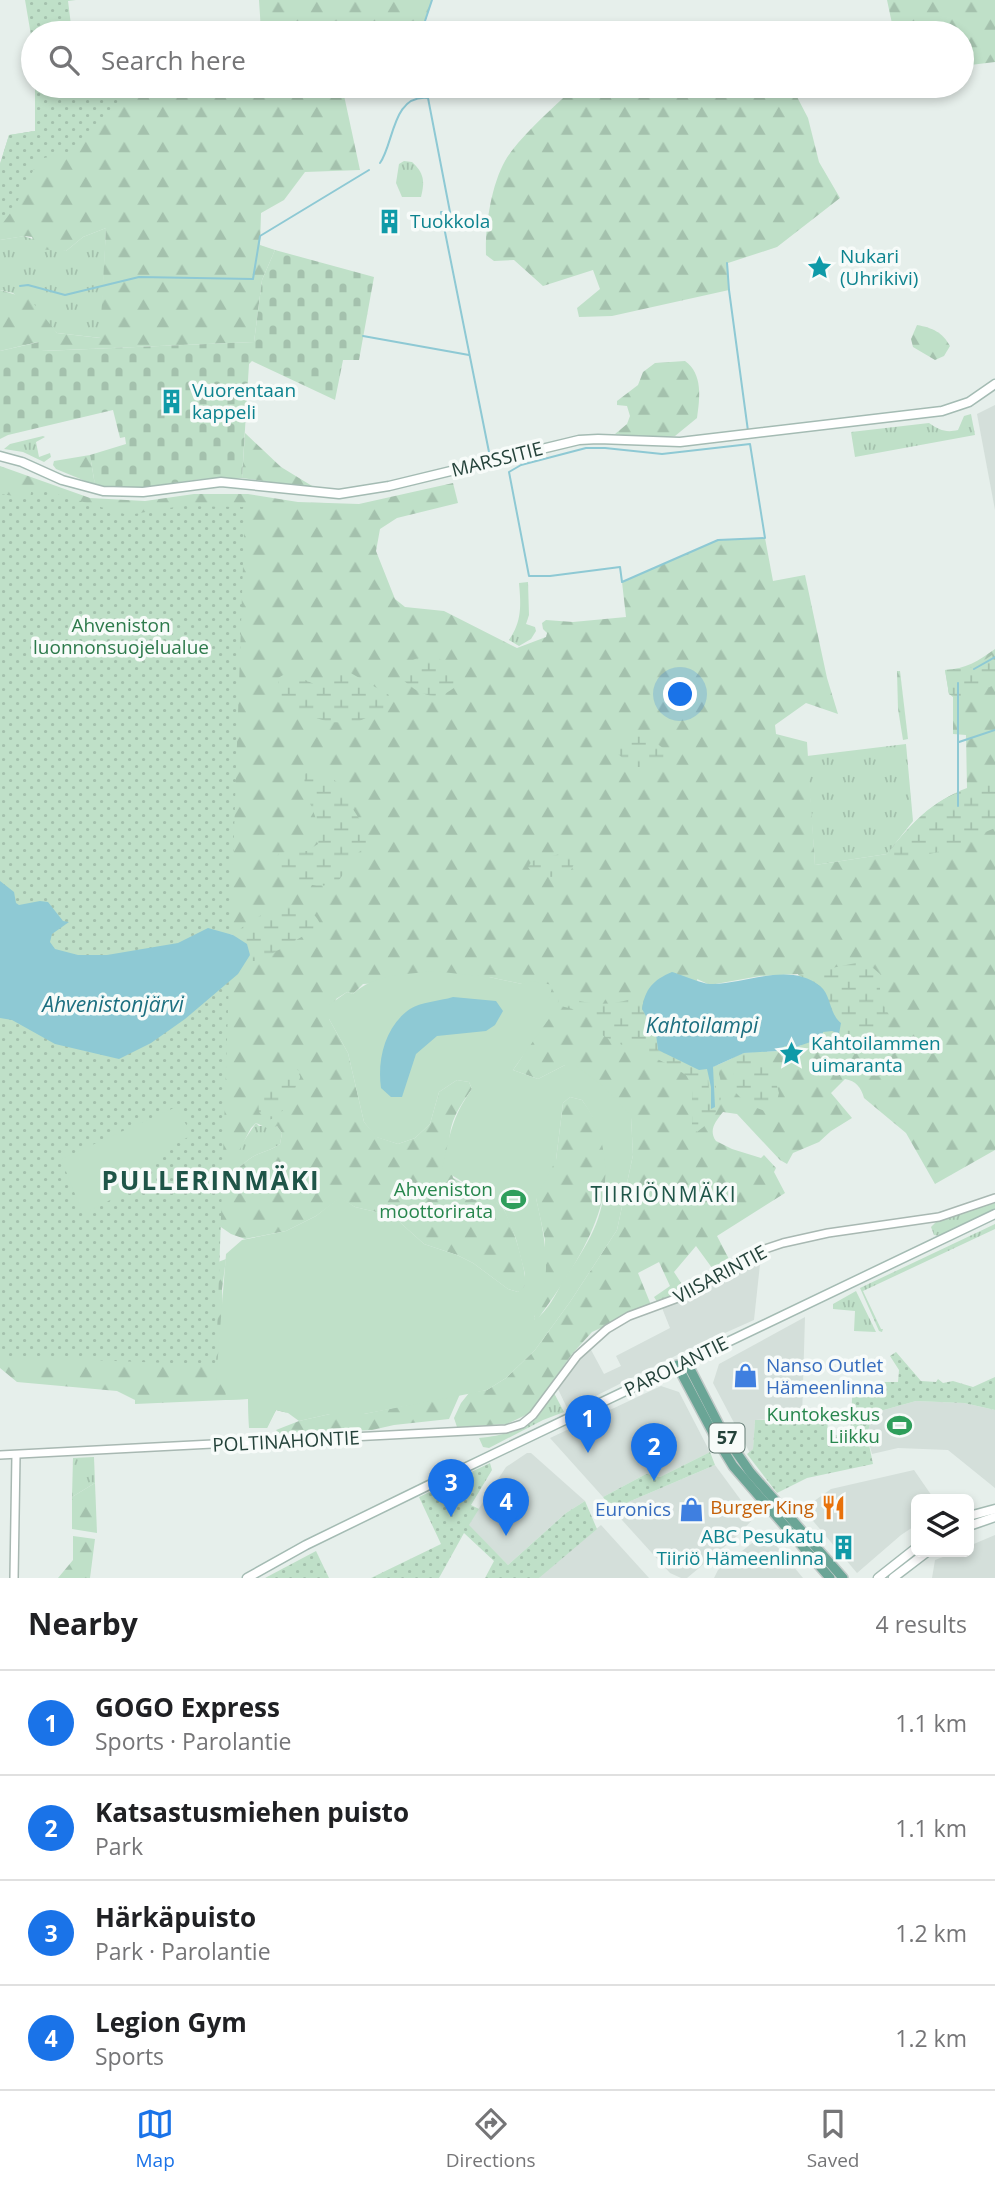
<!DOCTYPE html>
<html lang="en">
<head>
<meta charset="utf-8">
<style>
	:root { --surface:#fff; --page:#f2f2f2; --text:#202124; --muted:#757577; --line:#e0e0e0; --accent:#1a73e8 }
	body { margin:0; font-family:"Open Sans",sans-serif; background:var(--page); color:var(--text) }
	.controls { position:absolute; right:21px; bottom:21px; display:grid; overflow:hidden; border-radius:10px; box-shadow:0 4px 10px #0003 }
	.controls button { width:63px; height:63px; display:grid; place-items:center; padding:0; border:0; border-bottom:2px solid var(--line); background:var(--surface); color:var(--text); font:35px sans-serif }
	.you { position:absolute; left:681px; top:695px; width:24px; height:24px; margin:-18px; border:5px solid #fff; border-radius:50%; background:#1a73e8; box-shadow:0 0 0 10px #1a73e833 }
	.badge { display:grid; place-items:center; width:46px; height:46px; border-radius:50%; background:var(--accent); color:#fff; font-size:23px; font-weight:700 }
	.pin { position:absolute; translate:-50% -58px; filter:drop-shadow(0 2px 4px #0008) }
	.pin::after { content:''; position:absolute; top:37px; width:24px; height:21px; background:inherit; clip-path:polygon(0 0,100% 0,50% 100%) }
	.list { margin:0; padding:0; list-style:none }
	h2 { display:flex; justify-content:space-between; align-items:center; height:91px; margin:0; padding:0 28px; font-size:30px }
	h2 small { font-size:23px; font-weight:400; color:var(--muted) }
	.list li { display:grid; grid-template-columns:46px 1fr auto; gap:21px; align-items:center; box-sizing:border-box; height:105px; padding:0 28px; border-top:2px solid var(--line) }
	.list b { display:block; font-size:26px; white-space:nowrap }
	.list p { margin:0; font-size:23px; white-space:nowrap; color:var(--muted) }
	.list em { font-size:23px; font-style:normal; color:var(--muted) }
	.icon { flex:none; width:38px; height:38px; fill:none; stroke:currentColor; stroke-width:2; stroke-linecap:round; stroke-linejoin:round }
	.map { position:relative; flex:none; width:995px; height:1578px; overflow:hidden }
	.search { position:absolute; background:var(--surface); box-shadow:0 4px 10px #0003; left:21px; right:21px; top:21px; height:77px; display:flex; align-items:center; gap:18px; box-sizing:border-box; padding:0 24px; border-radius:38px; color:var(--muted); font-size:26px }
	.sheet { height:511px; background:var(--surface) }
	nav { display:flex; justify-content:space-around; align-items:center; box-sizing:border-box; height:98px; border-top:2px solid var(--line); background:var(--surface); font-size:19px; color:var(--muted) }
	nav a { display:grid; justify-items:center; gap:4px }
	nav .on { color:var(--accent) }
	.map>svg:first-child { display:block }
</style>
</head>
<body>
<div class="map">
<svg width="995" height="1578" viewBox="0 0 995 1578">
	<defs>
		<pattern id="grass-tufts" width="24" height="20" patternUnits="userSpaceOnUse" patternTransform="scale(1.75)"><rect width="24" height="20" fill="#bfe0c8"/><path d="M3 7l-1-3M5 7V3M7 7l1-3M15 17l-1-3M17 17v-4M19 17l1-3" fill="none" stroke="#a4c1ad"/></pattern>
		<pattern id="forest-firs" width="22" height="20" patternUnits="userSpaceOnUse" patternTransform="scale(1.75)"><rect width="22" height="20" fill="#bfe0c8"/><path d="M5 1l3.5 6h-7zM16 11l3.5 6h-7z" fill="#a4c1ad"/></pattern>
		<pattern id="wetland-marsh" width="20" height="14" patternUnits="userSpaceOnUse" patternTransform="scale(1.75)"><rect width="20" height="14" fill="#bfe0c8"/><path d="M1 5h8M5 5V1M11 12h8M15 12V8" fill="none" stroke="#a4c1ad"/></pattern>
		<pattern id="cemetery-stones" width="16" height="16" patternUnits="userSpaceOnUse" patternTransform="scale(1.75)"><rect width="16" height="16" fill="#bfe0c8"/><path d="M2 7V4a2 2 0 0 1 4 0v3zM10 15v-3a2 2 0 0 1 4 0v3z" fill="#a4c1ad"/></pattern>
		<pattern id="park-dots" width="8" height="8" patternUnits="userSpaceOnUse" patternTransform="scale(1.75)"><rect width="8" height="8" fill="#bfe0c8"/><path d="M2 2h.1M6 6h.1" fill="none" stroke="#a4c1ad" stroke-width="1.8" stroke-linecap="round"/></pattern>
	</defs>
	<rect width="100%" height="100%" fill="#e6efeb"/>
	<g fill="#d4dfda">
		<path d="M995,405V510L977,414Z"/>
		<path d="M761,1255L754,1320L689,1349L568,1410L558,1389L579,1359L590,1348L604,1374L621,1366L616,1356L670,1328L662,1308L702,1291L739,1265Z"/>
		<path d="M805,1317L802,1418L755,1420L753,1449L750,1453L713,1383L719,1364Z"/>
		<path d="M661,1386L679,1392L710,1452L660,1477L646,1474L603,1497L550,1438Z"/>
		<path d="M916,1401L964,1403L995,1410V1488L948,1450L898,1448L872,1454L867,1435L873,1413Z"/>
		<path d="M527,1453H531L585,1501L566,1513L508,1565L468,1525L506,1467Z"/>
		<path d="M715,1465L754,1518L735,1538L687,1578H681L670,1573L612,1509Z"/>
		<path d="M914,1470L934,1499H916V1525L901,1535L857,1573L803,1509L831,1489Z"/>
		<path d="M601,1525L649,1578H539L540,1576Z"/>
		<path d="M995,1535V1578H932L935,1560L956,1552H969V1546Z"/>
		<path d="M761,1536L770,1538L803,1578H714L718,1570Z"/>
	</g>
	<g fill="url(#grass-tufts)">
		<path d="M404,161L412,162C424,173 425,181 421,197H402L396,183L399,164Z"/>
		<path d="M106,228L101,338L57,333L13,293L0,290V240L24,236L66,251L83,237Z"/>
		<path d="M971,414L975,435L855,457L851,432L929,423C939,430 946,433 958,430L964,416Z"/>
		<path d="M43,436L45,437L36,442L39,457L50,453L51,457L44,462L23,452L4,449L10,444Z"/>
		<path d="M528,582L529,615L526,624L535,627L536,631L531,639L519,646L509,640C522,621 521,606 519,583Z"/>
		<path d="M906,744L913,821L887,854L815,865L807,756Z"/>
		<path d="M256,1123L259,1126H277L282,1133L280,1144C269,1152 258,1152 248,1160C237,1168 227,1179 217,1189L214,1185Z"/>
		<path d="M995,1201V1210L940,1236L934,1235L931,1227L938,1220Z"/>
		<path d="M995,1224V1229L863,1291L881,1329H883L882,1332L879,1331L860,1288Z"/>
		<path d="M856,1291L876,1332L854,1331L855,1311L833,1309V1304Z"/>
		<path d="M554,1393L564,1412L543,1420L489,1448L483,1447L479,1438C518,1434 532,1425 554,1393Z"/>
		<path d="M94,1457L95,1483L72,1497L73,1458Z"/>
	</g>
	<g fill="url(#forest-firs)" fill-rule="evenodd">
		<path d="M259,0H432L423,27H401L387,33H245L261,31Z"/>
		<path d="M887,0H995V62L962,66V33H894Z"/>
		<path d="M35,86H76L78,102L131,95L151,86H342L360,170L305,172L284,200L261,213L260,245L275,250L262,280L254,342L41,351L38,342L0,351V290L30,299L57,333L100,338L106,228L83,237L66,251L36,249L32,237L25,236L0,240V164L9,135L35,131Z"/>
		<path d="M576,86H764L795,93L808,118L819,162L840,198L777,247L728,263L729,290L612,316L579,317L577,308L600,289L593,270L543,286L514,260L494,261L486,255C485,227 491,186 505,161C519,137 556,105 576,86Z"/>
		<path d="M917,325C933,328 942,332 950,346L944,356L935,360L913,347L911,339Z"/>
		<path d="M685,361C703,374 700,398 697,418L675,436L645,438L615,434L627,424L630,416L627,406L617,405V401L638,385L643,372L655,363Z"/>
		<path d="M245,433L281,467L317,489C292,487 268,481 242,478Z"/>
		<path d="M90,455L95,485L56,469L53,465L54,461Z"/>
		<path d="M0,466L90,498L145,501L194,494H248L298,502L359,504L453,483L458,503L397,518L380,529L376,551L395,599L405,607L444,611L517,648L546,637L547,633L543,629L542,623L546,620L573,622L626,617L622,582L718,540L765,538L773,581L805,575L827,678L838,714L806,703L775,725L776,734L807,742L815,865L887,854C910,825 932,801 967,788L966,735L953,734V697L949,694L945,670C966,669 978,661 995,649V1150L935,1184L906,1133L864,1098C861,1087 856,1081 845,1079L831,1093L852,1118L831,1131L819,1142L793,1153L787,1164L780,1160L737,1114L723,1112C716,1121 708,1130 716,1141L732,1149L761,1158L764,1155L776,1168L774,1172L785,1193L717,1236L730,1261L715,1272L696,1246L674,1272L687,1292L658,1303L654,1297L670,1286L659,1262L638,1273L651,1305L592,1332L572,1354L530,1413L507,1424L457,1427L454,1418L461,1403L469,1393L487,1390L506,1378L535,1350L570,1302L617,1230L633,1155L631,1117L565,1065L538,1079L513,1070C532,1045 543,1015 552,985L522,984L489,977L363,984L353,994L347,992L336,999L329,1019L348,1053L364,1122L377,1137L398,1144L415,1138L430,1124L439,1092L457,1080L469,1082L472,1089C446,1124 447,1136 453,1178C468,1187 488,1195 501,1206C510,1214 528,1274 525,1285C524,1290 522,1290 518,1292L508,1289L473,1263L457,1255L424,1244L393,1216L355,1207L340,1198L316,1216L286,1231L245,1239L231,1234L215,1223L210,1265L226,1259L222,1289L226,1384L288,1413L276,1410L267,1428H249L248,1399L135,1404V1400L117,1391L17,1382L0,1368V1018L250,955L247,944L233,935L0,881ZM798,974L822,1038L796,1047L784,1045L778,1051L744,1053L713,1067L697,979L710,985L760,976ZM256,1123L269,1129L277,1126L282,1133L280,1144C269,1152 258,1152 248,1160C237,1168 228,1179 218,1189L214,1185L229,1170L251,1128Z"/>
		<path d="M897,671H900L908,739L903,740L898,709Z"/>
		<path d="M570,1097L582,1100C639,1175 583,1256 537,1320H535L534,1318L545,1260V1240L536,1198L466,1122L556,1160L563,1103Z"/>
		<path d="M460,1394L449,1419L394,1425L372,1430L280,1434L276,1430L299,1421L330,1414H364Z"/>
		<path d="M95,1483L97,1533L72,1529V1497Z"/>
		<path d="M73,1536L95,1539L90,1578H58L73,1560Z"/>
	</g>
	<g fill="url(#wetland-marsh)">
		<path d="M425,654C445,660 451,663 460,682C440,704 421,697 402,679L401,666Z"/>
		<path d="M992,655L995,664V684C982,692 962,701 949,694L945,670L974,667Z"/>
		<path d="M342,668L389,695L383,710L355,723L329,722L293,711L278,693V678L288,672L316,685Z"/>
		<path d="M622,733C641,735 655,739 668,753L667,767H632L615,751L613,741Z"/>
		<path d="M312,770L327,774L344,788L349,803L360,820V830L367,841C365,849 359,851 353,858C348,865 344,875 338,881C327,891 296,882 283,879C276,872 272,862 279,853L307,851L318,844C325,820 298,794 306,771Z"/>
		<path d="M995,783V828C959,843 927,864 887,854C921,812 940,792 995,783Z"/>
		<path d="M564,853L574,855V864L570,872C557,878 536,881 528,867L532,861Z"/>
		<path d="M276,906C295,907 314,906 321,926L259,961H246L250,955L233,935L245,925Z"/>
		<path d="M865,961L880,974V998L889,1015C878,1030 865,1038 856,1054H847L827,1043L807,1048L802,1047L801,1044L822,1038L823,1032L832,1031L838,1034L842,1028L841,1023L836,1018L822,987L799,975Z"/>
		<path d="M645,993L642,1009L656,1034L658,1050L699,1070L707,1069L711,1109L716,1099L713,1067L717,1065C725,1094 724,1113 697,1132L692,1127V1080C667,1058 631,1052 602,1035L599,1026L594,1024L592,1014L557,1005L560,995C591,1006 614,1008 645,993Z"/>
		<path d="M767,1051L779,1093L775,1107L767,1112L747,1104L736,1093L732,1058L744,1053Z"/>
		<path d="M291,1064L300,1072V1078C293,1092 284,1120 266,1120L259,1112L258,1100Z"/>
	</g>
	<path fill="url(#cemetery-stones)" d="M275,250L374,277L359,360H343L335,400L252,361L249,364L242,478L201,479L131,489L95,485L90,455L126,444L125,437L120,438L113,410L8,435L0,439V351L39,342L42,351L254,342L262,280Z"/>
	<g fill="url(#park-dots)">
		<path d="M25,0H76L68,1L72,33H33V47Z"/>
		<path d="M35,86H76L78,96L126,86H151L131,95L119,110L68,153L39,159L14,208L0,227V164L9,135L35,131Z"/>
		<path d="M32,487L128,515L181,506L245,507L216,1365L90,1360H0V494L30,498Z"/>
		<path d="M896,1352L921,1381L936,1382L938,1379L943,1383L953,1381L973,1387L995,1377V1410L964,1403L916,1401L873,1413L867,1435L873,1464L807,1478L777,1493L747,1454L753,1449L755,1420L828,1419L827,1435H850L853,1382H898L899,1370L890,1356Z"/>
		<path d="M710,1452L715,1465L612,1509L603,1497L646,1474L660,1477Z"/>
		<path d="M490,1463L492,1470L471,1505L479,1509L469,1525L508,1565L566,1513L585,1501L597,1529L539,1578H485L494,1561L464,1533L439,1578H371L441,1544L419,1497Z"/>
		<path d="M316,1551L329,1578H265Z"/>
	</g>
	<g fill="#bfe0c8" fill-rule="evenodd">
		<path d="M432,971L489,977L522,984L530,981L553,985L548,1002L553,1013L513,1070L538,1079L565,1065H575L603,1086L631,1116L633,1155L617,1230L570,1302L535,1350L506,1378L487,1390L473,1393L364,1414H330L299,1421L288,1413L276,1410L267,1428H249L248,1399L226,1400L225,1385L216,1381L226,1254L242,1240L286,1231L316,1216L340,1197L355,1207L393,1216L424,1244L457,1255L473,1263L508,1289L518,1292L525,1286V1274L516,1239L503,1207L442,1169C450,1136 451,1118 472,1089L469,1082L457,1080L439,1092L430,1124L415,1138L398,1144L376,1137L364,1122L348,1053L329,1019V1005L347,992L353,994C374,974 404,975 432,971ZM570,1097L582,1100C608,1136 612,1183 596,1224C588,1244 575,1263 563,1281C556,1294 547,1312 535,1320L534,1317C554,1281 545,1237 536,1198L556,1160L563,1103Z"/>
		<path d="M176,1107L192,1135L166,1149L150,1166H146L118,1196L83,1214L61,1159Z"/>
	</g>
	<g fill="#8ec9d4">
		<path d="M0,881L14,892L16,903L19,905L40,901L48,902L63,921L69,922L52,934L50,942L55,949L78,955H107L178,943L208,928L233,935L247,944L250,955L238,974L185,1019L151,1043L119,1059L55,1044L12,1020L0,1018Z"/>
		<path d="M672,972C682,975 704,985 713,984C748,983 790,962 820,986C831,994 829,1014 841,1023L839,1034L832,1031L823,1032L822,1038L796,1047L785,1046L778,1051L744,1053L713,1067L715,1107L711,1109V1087L707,1069L699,1070L658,1050L656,1034L642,1009C645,989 653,980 672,972Z"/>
		<path d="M453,997L496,1001L503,1011L495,1025L486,1031L437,1036L416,1054L402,1097H391L381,1088C377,1060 385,1026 410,1009C420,1002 440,1001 453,997Z"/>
	</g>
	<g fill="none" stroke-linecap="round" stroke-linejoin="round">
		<g stroke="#8ec9d4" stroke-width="2">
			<path d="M424,33L423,27L432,0"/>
			<path d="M428,98L450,212H441L490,457"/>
			<path d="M380,163C394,144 392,94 428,98L427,86"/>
			<path d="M727,263L729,290L748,431"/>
			<path d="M20,286L28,285L65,295L139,277L253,279L260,236L369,170"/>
			<path d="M363,336L469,355"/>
			<path d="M750,444L765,538L718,540L622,582L620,567L550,576H529L509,472L521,465L586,448H605L662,454Z"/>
			<path d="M974,669L995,657"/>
			<path d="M959,742L995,730"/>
			<path d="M958,806V683"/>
		</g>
		<defs>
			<g id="tertiary">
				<path d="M0,1455L506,1429L522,1424L533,1415L577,1356L607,1329L629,1316L686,1295L733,1264L753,1253L783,1243L828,1233L939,1217L995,1198"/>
				<path d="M14,1578L16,1455"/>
			</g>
			<g id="secondary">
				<path d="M0,456L22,462L62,480L103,491L143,492L221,482L339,494L389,486L579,440L598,439L680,442L942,411L969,402L995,384"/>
				<path d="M969,1516L995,1509"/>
				<path d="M969,1526L995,1517"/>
				<path d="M247,1578L306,1545L427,1486L995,1214"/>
				<path d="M878,1578L916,1548"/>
				<path d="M893,1578L927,1552"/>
			</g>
			<g id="primary">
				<path d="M686,1361L723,1433L750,1472L843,1578"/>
				<path d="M677,1365L713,1433L733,1466L830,1578"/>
			</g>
		</defs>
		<use href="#tertiary" stroke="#a8b8b2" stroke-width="10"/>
		<use href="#secondary" stroke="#a4bbb3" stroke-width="11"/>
		<use href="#primary" stroke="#c2cac8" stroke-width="12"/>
		<use href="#tertiary" stroke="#fff" stroke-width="7"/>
		<use href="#secondary" stroke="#fff" stroke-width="8"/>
		<use href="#primary" stroke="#6aa596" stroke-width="9"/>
	</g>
	<defs>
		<symbol id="building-bare" viewBox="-9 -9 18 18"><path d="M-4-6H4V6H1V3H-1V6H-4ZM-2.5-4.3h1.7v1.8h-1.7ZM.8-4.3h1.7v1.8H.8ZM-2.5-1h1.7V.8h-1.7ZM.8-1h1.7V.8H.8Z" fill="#0f9aa8" stroke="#f7fbf9" stroke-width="2.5" paint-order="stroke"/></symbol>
		<symbol id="sight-bare" viewBox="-9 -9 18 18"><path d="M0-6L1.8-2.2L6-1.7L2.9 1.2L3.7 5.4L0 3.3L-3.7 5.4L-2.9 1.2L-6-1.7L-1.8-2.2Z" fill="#0f9aa8" stroke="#f7fbf9" stroke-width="2.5" paint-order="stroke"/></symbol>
		<symbol id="stadium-bare" viewBox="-9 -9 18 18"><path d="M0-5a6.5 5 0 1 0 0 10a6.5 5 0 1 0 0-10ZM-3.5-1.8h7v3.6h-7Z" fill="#2e9e5b" stroke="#f7fbf9" stroke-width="2.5" paint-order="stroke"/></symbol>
		<symbol id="shop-bare" viewBox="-9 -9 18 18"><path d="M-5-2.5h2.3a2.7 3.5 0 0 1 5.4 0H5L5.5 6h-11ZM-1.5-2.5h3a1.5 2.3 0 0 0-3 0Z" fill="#3f7fe0" stroke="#f7fbf9" stroke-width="2.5" paint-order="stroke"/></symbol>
		<symbol id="restaurant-bare" viewBox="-9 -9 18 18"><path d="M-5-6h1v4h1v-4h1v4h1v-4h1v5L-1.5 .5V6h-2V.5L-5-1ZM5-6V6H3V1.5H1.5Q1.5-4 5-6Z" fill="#e8710a" stroke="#f7fbf9" stroke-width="2.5" paint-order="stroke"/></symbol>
	</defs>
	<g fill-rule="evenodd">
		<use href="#building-bare" x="372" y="204" width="35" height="35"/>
		<use href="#sight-bare" x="802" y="250" width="35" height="35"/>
		<use href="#building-bare" x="154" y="384" width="35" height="35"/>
		<use href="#sight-bare" x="774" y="1036" width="35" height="35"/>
		<use href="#stadium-bare" x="496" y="1182" width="35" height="35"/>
		<use href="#shop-bare" x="728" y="1358" width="35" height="35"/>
		<use href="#stadium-bare" x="882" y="1408" width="35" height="35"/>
		<use href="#restaurant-bare" x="816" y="1490" width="35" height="35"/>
		<use href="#shop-bare" x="674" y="1492" width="35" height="35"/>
		<use href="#building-bare" x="826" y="1530" width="35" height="35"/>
	</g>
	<g text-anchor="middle" stroke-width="7" stroke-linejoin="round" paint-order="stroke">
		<rect fill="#f7fbf9" stroke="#637a73" stroke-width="2" x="709.5" y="1423.5" width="35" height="29" rx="5"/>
		<g font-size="18" font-weight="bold" fill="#24423a">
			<text x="727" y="1444">57</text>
		</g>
		<g font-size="19" fill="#0d838f" stroke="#f7fbf9" text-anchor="start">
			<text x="410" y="228">Tuokkola</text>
			<text x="840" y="263">Nukari<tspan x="840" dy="22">(Uhrikivi)</tspan></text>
			<text x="192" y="397">Vuorentaan<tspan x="192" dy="22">kappeli</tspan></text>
			<text x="811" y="1050">Kahtoilammen<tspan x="811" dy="22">uimaranta</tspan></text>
			<text x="824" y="1543" text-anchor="end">ABC Pesukatu<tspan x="824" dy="22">Tiiriö Hämeenlinna</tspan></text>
		</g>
		<g font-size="19" fill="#24423a" stroke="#f7fbf9">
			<text transform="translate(497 459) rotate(-14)" y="7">MARSSITIE</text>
			<text transform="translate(720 1274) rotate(-28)" y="7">VIISARINTIE</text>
			<text transform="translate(676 1366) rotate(-26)" y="7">PAROLANTIE</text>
			<text transform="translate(286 1441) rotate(-3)" y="7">POLTINAHONTIE</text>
		</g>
		<g font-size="19" fill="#2d7a4b" stroke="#f7fbf9">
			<text x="121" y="632">Ahveniston<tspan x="121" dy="22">luonnonsuojelualue</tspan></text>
		</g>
		<g font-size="19" fill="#27864d" stroke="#f7fbf9" text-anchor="end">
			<text x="493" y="1196">Ahveniston<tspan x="493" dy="22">moottorirata</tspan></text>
			<text x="880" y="1421">Kuntokeskus<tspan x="880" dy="22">Liikku</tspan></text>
		</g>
		<g font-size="19" fill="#366cbe" stroke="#f7fbf9" text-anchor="start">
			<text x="766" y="1372">Nanso Outlet<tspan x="766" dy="22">Hämeenlinna</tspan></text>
			<text x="671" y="1516" text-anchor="end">Euronics</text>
		</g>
		<g font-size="19" fill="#c56008" stroke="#f7fbf9" text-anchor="end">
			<text x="814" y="1514">Burger King</text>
		</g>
		<g font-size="21" font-style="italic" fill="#1c6f80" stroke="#f7fbf9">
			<text x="113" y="1012">Ahvenistonjärvi</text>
			<text x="702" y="1033">Kahtoilampi</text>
		</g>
		<g font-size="21" letter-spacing="2" fill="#1f5548" stroke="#f7fbf9">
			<text x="664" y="1202">TIIRIÖNMÄKI</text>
		</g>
		<g font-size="26" font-weight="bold" letter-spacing="2" fill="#1f5548" stroke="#f7fbf9">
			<text x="211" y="1190">PULLERINMÄKI</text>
		</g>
	</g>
</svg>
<div class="controls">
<button><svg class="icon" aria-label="layers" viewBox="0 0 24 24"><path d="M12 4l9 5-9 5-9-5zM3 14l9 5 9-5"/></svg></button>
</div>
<div class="you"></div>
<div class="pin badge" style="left:588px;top:1453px">1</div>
<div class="pin badge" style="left:654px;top:1481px">2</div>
<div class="pin badge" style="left:451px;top:1517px">3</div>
<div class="pin badge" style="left:506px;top:1536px">4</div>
<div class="search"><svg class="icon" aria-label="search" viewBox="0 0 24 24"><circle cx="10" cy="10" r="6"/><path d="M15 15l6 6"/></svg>Search here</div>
</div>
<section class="sheet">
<h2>Nearby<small>4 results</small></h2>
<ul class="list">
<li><span class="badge">1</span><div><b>GOGO Express</b><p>Sports · Parolantie</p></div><em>1.1 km</em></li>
<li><span class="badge">2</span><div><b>Katsastusmiehen puisto</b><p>Park</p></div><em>1.1 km</em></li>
<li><span class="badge">3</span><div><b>Härkäpuisto</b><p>Park · Parolantie</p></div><em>1.2 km</em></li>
<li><span class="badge">4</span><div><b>Legion Gym</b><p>Sports</p></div><em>1.2 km</em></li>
</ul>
</section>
<nav>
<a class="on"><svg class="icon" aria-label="map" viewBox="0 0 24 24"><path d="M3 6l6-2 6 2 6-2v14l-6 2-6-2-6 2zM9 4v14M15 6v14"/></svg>Map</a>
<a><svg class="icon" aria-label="directions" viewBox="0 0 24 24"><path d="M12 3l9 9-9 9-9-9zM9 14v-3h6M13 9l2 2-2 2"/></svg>Directions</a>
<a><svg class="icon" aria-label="saved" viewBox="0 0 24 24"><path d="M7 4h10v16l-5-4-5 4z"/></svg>Saved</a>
</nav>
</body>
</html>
